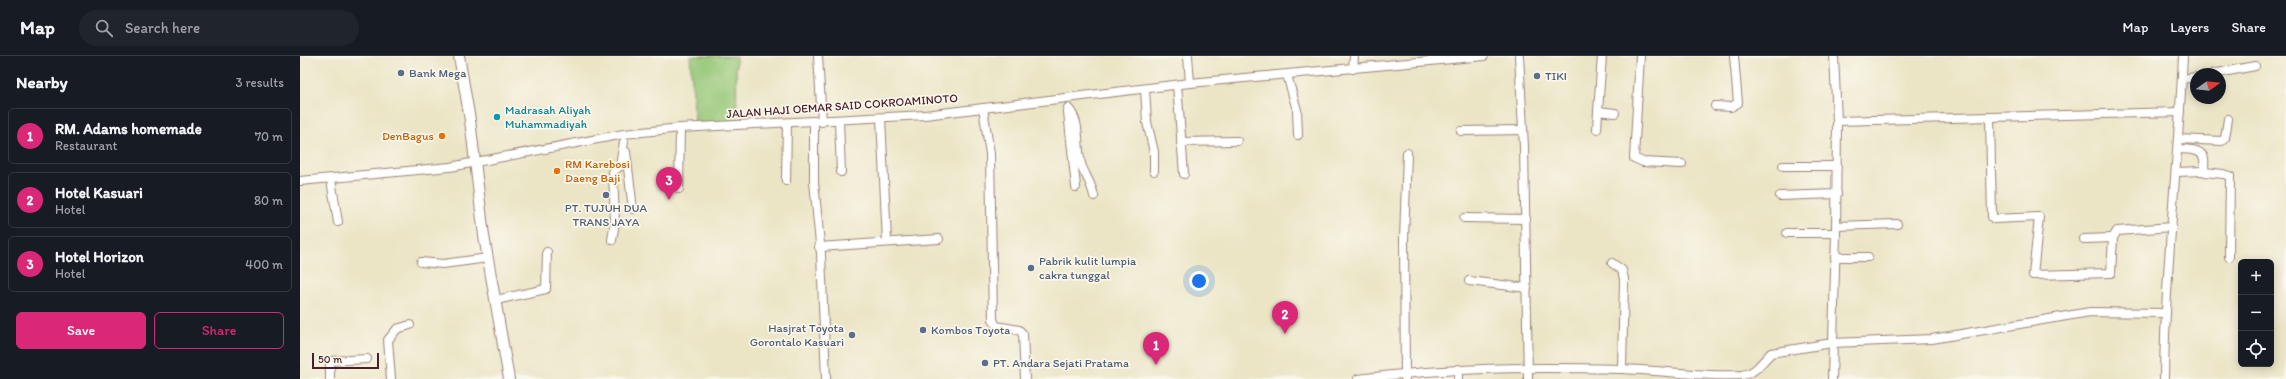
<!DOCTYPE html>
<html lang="en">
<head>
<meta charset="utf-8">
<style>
	:root { --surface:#171b24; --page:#20242c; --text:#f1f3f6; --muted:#9ea1a6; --line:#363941; --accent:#db2777 }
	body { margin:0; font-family:Itim,sans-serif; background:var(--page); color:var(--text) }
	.controls { position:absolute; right:12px; bottom:12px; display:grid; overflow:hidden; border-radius:6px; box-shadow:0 2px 10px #0003 }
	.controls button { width:36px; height:36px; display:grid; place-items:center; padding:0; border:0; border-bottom:1px solid var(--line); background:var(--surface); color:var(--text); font:20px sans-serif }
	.compass { position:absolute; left:1890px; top:12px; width:36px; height:36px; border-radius:50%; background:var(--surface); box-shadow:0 2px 10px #0003; rotate:75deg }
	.scale { position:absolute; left:12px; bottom:10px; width:67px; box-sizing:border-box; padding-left:4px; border:2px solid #4a1f2b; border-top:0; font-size:11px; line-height:14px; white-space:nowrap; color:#4a1f2b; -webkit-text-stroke:3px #fbf7ec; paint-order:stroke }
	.you { position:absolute; left:899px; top:225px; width:14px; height:14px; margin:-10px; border:3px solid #fff; border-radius:50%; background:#1a73e8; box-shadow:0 0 0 6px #1a73e833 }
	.badge { display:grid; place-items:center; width:26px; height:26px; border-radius:50%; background:var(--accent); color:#fff; font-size:13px; font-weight:700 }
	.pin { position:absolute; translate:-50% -33px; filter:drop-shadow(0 1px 2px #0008) }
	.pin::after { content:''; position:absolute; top:21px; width:14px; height:12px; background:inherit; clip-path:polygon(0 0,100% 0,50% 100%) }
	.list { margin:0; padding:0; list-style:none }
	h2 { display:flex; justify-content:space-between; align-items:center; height:52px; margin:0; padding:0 16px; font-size:17px }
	h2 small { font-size:13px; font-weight:400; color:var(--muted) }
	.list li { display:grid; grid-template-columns:26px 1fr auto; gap:12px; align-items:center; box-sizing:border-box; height:56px; margin:0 8px 8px; padding:0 8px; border:1px solid var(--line); border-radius:6px }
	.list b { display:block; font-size:15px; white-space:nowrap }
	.list p { margin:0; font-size:13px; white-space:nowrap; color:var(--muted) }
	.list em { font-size:13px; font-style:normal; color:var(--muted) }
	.actions { display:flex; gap:8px; padding:12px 16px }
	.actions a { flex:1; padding:9px 0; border:1px solid var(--accent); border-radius:6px; text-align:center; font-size:14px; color:var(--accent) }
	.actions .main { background:var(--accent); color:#fff }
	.icon { flex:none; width:22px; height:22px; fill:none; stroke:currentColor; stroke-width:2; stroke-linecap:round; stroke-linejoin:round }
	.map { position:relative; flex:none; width:1986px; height:323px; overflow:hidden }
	header { display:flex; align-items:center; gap:24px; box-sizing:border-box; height:56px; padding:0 20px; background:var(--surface); border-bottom:1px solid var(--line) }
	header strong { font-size:19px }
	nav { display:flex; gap:22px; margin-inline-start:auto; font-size:14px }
	.search { width:280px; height:36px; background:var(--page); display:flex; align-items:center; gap:10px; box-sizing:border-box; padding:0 14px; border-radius:22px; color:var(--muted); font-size:15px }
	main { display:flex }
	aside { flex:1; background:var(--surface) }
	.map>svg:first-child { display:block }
</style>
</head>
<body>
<header>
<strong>Map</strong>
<div class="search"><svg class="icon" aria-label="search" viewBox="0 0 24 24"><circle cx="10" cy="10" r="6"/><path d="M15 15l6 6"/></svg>Search here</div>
<nav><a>Map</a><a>Layers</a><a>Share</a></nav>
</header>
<main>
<aside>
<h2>Nearby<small>3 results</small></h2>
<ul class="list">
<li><span class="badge">1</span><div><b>RM. Adams homemade</b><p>Restaurant</p></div><em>70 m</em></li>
<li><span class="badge">2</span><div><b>Hotel Kasuari</b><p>Hotel</p></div><em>80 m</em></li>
<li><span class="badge">3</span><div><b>Hotel Horizon</b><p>Hotel</p></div><em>400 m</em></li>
</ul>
<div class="actions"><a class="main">Save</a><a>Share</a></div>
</aside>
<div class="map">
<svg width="1986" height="323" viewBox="0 0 1986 323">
	<rect width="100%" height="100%" fill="#fbf7ec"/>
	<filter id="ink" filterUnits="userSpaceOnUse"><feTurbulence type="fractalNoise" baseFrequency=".025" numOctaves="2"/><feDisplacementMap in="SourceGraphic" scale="8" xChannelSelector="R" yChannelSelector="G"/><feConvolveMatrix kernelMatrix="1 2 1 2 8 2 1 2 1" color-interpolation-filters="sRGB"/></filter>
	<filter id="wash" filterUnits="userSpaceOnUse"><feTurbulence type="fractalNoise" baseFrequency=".012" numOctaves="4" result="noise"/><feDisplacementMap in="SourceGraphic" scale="16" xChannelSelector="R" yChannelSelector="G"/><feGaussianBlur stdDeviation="0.9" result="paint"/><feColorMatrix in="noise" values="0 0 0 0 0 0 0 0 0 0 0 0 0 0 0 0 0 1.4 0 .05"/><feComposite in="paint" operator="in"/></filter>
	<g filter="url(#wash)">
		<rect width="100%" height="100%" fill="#ebe5c6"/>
		<path fill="#95c777" stroke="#707351" d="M390,0H436L437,66L395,68Z"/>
	</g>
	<g filter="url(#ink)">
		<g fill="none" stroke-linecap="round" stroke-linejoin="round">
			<defs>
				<g id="minor">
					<path d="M518,0L522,66"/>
					<path d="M888,0L890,27"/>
					<path d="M1219,0L1224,91L1228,323"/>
					<path d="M1302,0L1298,55L1315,57"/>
					<path d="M1340,0L1334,102L1343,106L1382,108"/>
					<path d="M1053,13L1054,0"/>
					<path d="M1912,18L1955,10"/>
					<path d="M987,19L997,54L998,79"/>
					<path d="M1882,23L1896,21"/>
					<path d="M877,29L884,118"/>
					<path d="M845,33L847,66L854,96V115"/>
					<path d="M1415,50L1431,51L1438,47L1434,0"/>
					<path d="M683,52L690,98L693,263L696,270L719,274L723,278L725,323"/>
					<path d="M768,52C783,68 775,92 782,111C787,122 792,129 794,140"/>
					<path d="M768,56L776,131"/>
					<path d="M1690,61L1692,161L1694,163L1739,161L1733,219L1811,217L1813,182L1817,175L1872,171"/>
					<path d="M581,62L587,185"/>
					<path d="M539,65L541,116"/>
					<path d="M1537,65L1880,56"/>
					<path d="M514,66V126L521,198L526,323"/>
					<path d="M1297,73L1298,55"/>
					<path d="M1161,75L1223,74"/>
					<path d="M1878,83L1922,85L1925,82L1928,63"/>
					<path d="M881,86L937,85"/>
					<path d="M1878,93C1887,94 1902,92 1904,103C1905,108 1903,112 1905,116L1923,118L1930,120L1929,201"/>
					<path d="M326,96L333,153"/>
					<path d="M1483,110H1537"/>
					<path d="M1876,116L1904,115"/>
					<path d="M31,124L38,166"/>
					<path d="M0,125L150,111L324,78L380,72L625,59L890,27L1184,0"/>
					<path d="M486,125L487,68"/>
					<path d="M379,133L380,72"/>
					<path d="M1480,140L1537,138"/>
					<path d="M1164,162L1226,163"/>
					<path d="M1536,170L1597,168"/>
					<path d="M1487,177H1536"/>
					<path d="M1784,183L1813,182"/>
					<path d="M312,184L315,166L313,116L320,110L324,86"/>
					<path d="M519,191L639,183"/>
					<path d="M1535,201H1568"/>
					<path d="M121,206L143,208L188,202"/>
					<path d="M1312,207L1322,214L1324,223L1322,313"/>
					<path d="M1169,225L1227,232"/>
					<path d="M196,244L246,233L247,196"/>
					<path d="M1158,313V323"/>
					<path d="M1105,322L1104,183L1107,97"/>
					<path d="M30,323V305L67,303"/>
					<path d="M91,323L88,284L97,273L110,269"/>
					<path d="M1058,323C1146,311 1234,311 1321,313C1362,314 1402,321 1442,319L1450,317L1457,312L1471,297L1532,287L1632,283L1790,256L1864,257"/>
					<path d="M1532,323L1536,177L1537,65L1534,0"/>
					<path d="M1864,323C1865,215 1878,108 1883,0"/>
				</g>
				<path id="tertiary" d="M159,0L170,64L184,180L209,323"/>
			</defs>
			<use href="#minor" stroke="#9a8278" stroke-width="10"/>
			<use href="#tertiary" stroke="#9a8278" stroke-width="12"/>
			<use href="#minor" stroke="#fff" stroke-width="8"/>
			<use href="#tertiary" stroke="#fff" stroke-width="10"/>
		</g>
	</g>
	<g fill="#5c6f8a" stroke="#fbf7ec" stroke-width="1.5">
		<circle cx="101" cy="17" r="4"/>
		<circle cx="1237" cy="20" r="4"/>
		<circle cx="306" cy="139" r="4"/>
		<circle cx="731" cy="212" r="4"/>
		<circle cx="623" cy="274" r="4"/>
		<circle cx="552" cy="279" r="4"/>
		<circle cx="685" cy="307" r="4"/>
	</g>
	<circle fill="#0f9aa8" stroke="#fbf7ec" stroke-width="1.5" cx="197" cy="61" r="4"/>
	<g fill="#e8710a" stroke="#fbf7ec" stroke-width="1.5">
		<circle cx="142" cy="80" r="4"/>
		<circle cx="257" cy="115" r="4"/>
	</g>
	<g text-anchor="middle" stroke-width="3.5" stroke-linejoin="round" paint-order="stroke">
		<g font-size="12" fill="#4e5e75" stroke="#fbf7ec" text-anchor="start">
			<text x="109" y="21">Bank Mega</text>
			<text x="1245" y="24">TIKI</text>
			<text x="306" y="156" text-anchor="middle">PT. TUJUH DUA<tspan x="306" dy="14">TRANS JAYA</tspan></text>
			<text x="739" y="209">Pabrik kulit lumpia<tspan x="739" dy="14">cakra tunggal</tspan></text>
			<text x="544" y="276" text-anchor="end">Hasjrat Toyota<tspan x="544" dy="14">Gorontalo Kasuari</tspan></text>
			<text x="631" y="278">Kombos Toyota</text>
			<text x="693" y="311">PT. Andara Sejati Pratama</text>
		</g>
		<g font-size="12" fill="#4a1f2b" stroke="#fbf7ec">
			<text transform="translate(542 50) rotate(-4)" y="4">JALAN HAJI OEMAR SAID COKROAMINOTO</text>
		</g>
		<g font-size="12" fill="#0d838f" stroke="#fbf7ec" text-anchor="start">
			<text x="205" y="58">Madrasah Aliyah<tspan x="205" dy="14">Muhammadiyah</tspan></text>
		</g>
		<g font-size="12" fill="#c56008" stroke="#fbf7ec" text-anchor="end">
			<text x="134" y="84">DenBagus</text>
			<text x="265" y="112" text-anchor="start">RM Karebosi<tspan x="265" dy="14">Daeng Baji</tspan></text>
		</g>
	</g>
</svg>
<div class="controls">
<button>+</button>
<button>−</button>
<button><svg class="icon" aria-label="locate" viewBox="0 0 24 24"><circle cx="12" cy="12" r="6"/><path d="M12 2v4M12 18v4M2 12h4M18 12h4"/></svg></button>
</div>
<svg class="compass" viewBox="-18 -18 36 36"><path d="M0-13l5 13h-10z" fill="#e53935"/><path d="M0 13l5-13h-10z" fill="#9ea1a6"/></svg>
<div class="scale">50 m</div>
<div class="you"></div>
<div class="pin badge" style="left:856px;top:309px">1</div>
<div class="pin badge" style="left:985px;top:278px">2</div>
<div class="pin badge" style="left:369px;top:144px">3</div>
</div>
</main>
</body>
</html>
